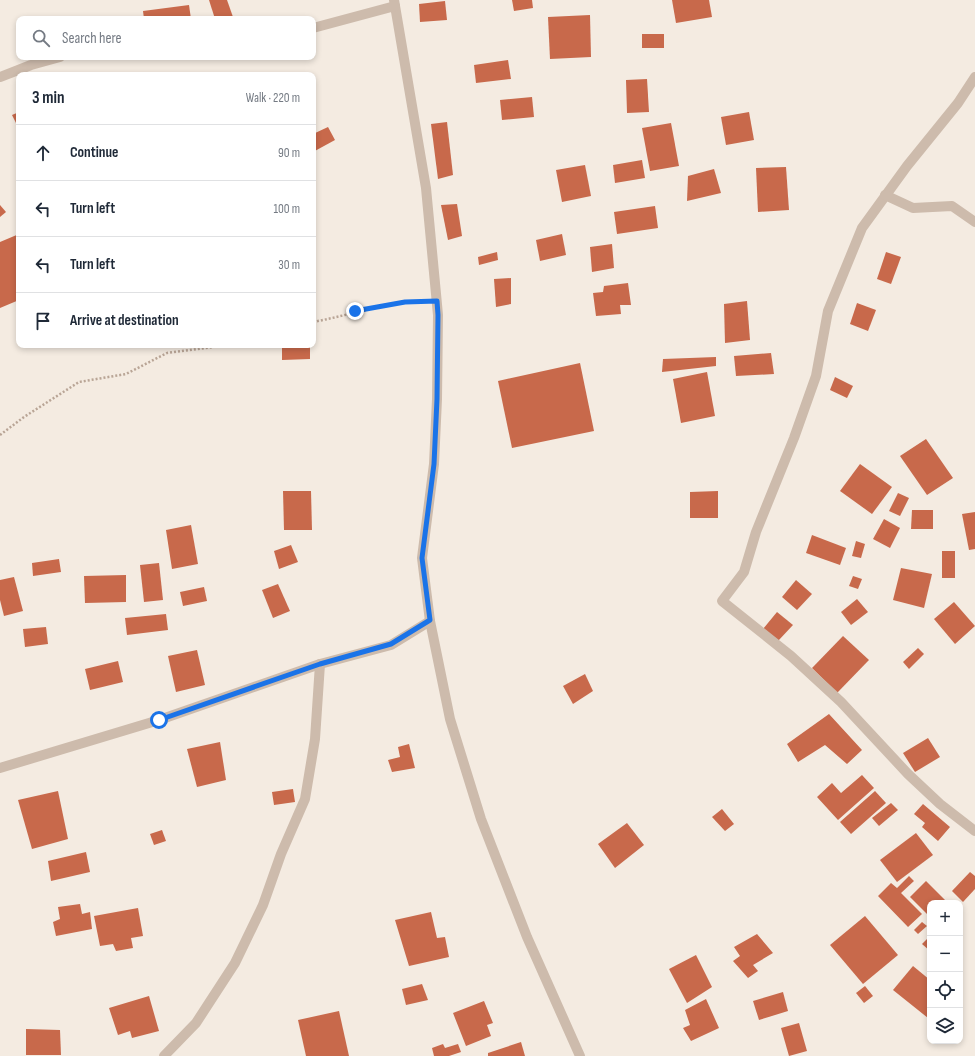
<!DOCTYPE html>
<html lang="en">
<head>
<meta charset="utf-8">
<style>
	:root { --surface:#fff; --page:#f2f2f3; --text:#1f2937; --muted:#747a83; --line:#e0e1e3 }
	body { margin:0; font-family:"Sofia Sans Condensed",sans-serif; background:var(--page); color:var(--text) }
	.controls { position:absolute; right:12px; bottom:12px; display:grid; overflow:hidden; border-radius:8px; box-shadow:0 2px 6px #0003 }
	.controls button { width:36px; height:36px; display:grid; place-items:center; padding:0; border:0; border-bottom:1px solid var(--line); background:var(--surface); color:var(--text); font:20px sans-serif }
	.stop { position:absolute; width:12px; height:12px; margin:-9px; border:3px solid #1a73e8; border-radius:50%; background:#fff }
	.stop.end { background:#1a73e8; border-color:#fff; box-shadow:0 1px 4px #0008 }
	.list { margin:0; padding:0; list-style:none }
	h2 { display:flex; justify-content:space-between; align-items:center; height:52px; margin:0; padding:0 16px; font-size:17px }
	h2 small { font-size:13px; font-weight:400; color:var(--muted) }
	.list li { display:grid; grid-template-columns:26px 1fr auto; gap:12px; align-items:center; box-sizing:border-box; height:56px; padding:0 16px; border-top:1px solid var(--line) }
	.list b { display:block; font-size:15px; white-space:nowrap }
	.list em { font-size:13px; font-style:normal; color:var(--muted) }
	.icon { flex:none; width:22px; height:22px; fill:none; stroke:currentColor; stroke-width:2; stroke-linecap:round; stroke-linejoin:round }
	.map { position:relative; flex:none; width:975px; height:1056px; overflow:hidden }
	.search { position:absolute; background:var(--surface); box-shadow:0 2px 6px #0003; left:16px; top:16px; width:300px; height:44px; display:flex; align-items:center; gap:10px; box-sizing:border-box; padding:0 14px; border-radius:8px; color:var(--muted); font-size:15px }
	.panel { position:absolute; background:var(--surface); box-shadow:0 2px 6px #0003; left:16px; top:72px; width:300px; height:276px; border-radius:8px }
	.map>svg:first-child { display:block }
</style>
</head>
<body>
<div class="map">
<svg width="975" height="1056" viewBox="0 0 975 1056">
	<rect width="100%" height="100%" fill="#f4ebe1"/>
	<g fill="#c8694b">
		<path d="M209,0H227L233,17L227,19H215Z"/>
		<path d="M512,0H532L533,8L514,11Z"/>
		<path d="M672,0H709L712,17L676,23Z"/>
		<path d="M445,1L447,20L420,22L419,4Z"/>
		<path d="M189,5L191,19H144L143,11Z"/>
		<path d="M590,15L591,57L550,59L548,17Z"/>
		<rect x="642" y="34" width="22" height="14"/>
		<path d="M508,60L511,79L476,83L474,65Z"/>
		<path d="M647,79L649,112L627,113L626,80Z"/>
		<path d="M532,97L534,117L502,120L500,100Z"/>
		<path d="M19,112V129L12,115Z"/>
		<path d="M749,112L754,140L726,145L721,117Z"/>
		<path d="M447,122L453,175L438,179L431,124Z"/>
		<path d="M671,123L679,166L650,171L642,128Z"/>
		<path d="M328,127L335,140L313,152V134Z"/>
		<path d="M642,160L645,178L615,183L613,165Z"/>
		<path d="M585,165L591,196L562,202L556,170Z"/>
		<path d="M786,167L789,210L758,212L756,168Z"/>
		<path d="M714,169L721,193L687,201L688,176Z"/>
		<path d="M457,204L462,236L448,240L441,205Z"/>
		<path d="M0,205L6,212L0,217Z"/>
		<path d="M655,206L658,228L617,234L614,212Z"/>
		<path d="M19,234V300L0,308V242Z"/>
		<path d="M562,234L566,255L540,261L536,240Z"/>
		<path d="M612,244L614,268L592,272L590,247Z"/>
		<path d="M497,252L498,260L479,265L478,257Z"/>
		<path d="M886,252L901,257L891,284L877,279Z"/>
		<path d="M511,278V304L496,307L494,279Z"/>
		<path d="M628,283L631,305H620L621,314L596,316L593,293L603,292L604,286Z"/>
		<path d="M747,301L750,340L725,343L724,304Z"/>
		<path d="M857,303L876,310L868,331L850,324Z"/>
		<path d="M282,346H310V359L282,360Z"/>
		<path d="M771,353L774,374L736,376L734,356Z"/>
		<path d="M716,357V366L662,372L663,359Z"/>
		<path d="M580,363L594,431L512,448L498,381Z"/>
		<path d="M707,372L715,416L681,423L673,379Z"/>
		<path d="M835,377L853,386L847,398L830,390Z"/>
		<path d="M926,439L953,478L927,495L900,456Z"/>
		<path d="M860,464L892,487L872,514L840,491Z"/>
		<path d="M283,491H311L312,530H284Z"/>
		<path d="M718,491V518H690V492Z"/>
		<path d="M898,493L909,498L900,516L889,511Z"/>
		<path d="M912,510H933V529H911Z"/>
		<path d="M975,512V549L969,550L962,514Z"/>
		<path d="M884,519L900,528L890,548L873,539Z"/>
		<path d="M191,525L198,564L172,569L166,530Z"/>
		<path d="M812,535L846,548L840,565L806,553Z"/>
		<path d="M856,541L865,544L861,558L852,556Z"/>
		<path d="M291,545L298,562L279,569L274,551Z"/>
		<rect x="942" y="551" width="13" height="27"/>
		<path d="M59,559L61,572L33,576L32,563Z"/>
		<path d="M159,563L163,600L144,602L140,565Z"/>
		<path d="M901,568L932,574L924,608L893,600Z"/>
		<path d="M126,575V602L85,603L84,576Z"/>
		<path d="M853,576L862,579L858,589L849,586Z"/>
		<path d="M14,577L23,611L4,616L0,600V580Z"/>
		<path d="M796,580L812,594L797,610L782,597Z"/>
		<path d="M278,584L290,611L273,618L262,590Z"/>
		<path d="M204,587L207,601L183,606L180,592Z"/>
		<path d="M857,599L868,612L851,625L841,612Z"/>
		<path d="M954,602L975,626L955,644L934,619Z"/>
		<path d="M777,612L793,625L778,641L763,629Z"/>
		<path d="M166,614L168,630L127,635L125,618Z"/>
		<path d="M46,627L48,644L25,647L23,629Z"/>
		<path d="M843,636L869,660L837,693L812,668Z"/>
		<path d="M918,648L924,654L909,669L903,662Z"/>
		<path d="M197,650L205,685L176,692L168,656Z"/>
		<path d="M118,661L123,682L90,690L85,669Z"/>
		<path d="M585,674L593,691L573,704L563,686Z"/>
		<path d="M829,714L862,750L847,764L825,745L798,762L787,744Z"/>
		<path d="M928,738L940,757L915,772L903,753Z"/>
		<path d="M220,742L226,780L197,787L187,749Z"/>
		<path d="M409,744L415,768L392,772L388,760L400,757L398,747Z"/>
		<path d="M862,775L874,788L838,820L817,797L832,783L841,793Z"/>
		<path d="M293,789L295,802L274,805L272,792Z"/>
		<path d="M58,791L68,839L32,849L18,800Z"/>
		<path d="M875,791L886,803L851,834L840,822Z"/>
		<path d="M891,803L898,810L879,826L872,818Z"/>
		<path d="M923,804L950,827L938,841L922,827L925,823L914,814Z"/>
		<path d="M722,809L734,824L725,831L712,817Z"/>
		<path d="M627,823L644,845L615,868L598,844Z"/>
		<path d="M162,830L166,841L154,845L150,834Z"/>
		<path d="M916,833L933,855L897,882L880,860Z"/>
		<path d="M86,852L90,872L51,881L48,861Z"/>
		<path d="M970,872L975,876V889L963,902L952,891Z"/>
		<path d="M909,876L914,881L901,893L922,914L908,927L878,896L891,883L897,888Z"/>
		<path d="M926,881L948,903H930V917L910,897Z"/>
		<path d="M80,904L82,914L90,912L92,929L56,936L53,922L60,919L58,907Z"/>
		<path d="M138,908L143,936L131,938L133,948L116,951L113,944L100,946L94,916Z"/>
		<path d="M431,912L437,938L445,937L449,957L409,966L395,920Z"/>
		<path d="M865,916L898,955L863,984L830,945Z"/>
		<path d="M922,922L927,926L918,934L914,930Z"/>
		<path d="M757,934L773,953L753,965L758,971L748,978L733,961L740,956L734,947Z"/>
		<path d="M930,936V951L922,944Z"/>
		<path d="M696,955L712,987L687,1003L669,969Z"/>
		<path d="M913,966L930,980V1016L928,1018L893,990Z"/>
		<path d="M422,984L428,1000L406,1005L402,989Z"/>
		<path d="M865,986L873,996L864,1003L856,993Z"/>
		<path d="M783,992L788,1011L759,1020L753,1001Z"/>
		<path d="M149,996L159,1031L132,1038L130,1031L118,1035L109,1008Z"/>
		<path d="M706,999L719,1028L691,1041L683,1028L690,1025L685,1010Z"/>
		<path d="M484,1001L493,1023L487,1025L491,1036L466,1046L453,1013Z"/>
		<path d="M339,1011L349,1056H306L298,1020Z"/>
		<path d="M799,1023L807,1051L789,1056L781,1028Z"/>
		<path d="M26,1029L60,1030L61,1055H26Z"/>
		<path d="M521,1042L525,1056H488V1053Z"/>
		<path d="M443,1044L445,1048L458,1044L461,1052L449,1056H434L432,1048Z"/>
	</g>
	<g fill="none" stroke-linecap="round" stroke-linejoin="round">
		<g stroke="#b9a596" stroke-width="2.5" stroke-dasharray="2 2" stroke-linecap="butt">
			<path d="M313,322C350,315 385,303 422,301"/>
			<path d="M0,435L24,417L79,382L126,374L167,353L228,345"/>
		</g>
		<g stroke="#cdbbac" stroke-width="10">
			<path d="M394,0L426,188L438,315L437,399L434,464L422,558L430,621L450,719L481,819L527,937L580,1056"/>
			<path d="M313,28L395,6"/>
			<path d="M0,77L31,65L60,57"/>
			<path d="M975,77L958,103L907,166L862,228L828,311L816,376L794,438L756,532L744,572L722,601L791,656L841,702L908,774L940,804L975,831"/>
			<path d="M885,195L913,208L952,206L975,222"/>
			<path d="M0,768L159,720L320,664L391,645L430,621"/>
			<path d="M164,1056L196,1023L235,963L263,905L281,854L305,799L315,739L320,664"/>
		</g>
	</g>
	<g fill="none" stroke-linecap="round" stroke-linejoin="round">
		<path stroke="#1a73e8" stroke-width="5" d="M159,720L320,664L391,644L430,620L422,558L434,464L437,399L438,315L437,301L405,302L355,311"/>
	</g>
</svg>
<div class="controls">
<button>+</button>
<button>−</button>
<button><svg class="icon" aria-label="locate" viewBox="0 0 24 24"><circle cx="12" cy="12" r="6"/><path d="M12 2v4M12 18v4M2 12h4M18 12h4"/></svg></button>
<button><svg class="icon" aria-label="layers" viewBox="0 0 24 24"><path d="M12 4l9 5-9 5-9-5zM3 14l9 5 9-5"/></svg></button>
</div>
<div class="stop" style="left:159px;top:720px"></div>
<div class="stop end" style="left:355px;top:311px"></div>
<div class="search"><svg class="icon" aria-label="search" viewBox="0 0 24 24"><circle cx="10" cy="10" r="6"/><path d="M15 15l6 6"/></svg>Search here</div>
<section class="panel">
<h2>3 min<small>Walk · 220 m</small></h2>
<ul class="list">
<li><svg class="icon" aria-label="ahead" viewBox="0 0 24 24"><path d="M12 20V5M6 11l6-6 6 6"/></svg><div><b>Continue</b></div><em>90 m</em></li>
<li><svg class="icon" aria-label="left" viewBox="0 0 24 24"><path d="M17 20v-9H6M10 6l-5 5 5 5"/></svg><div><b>Turn left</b></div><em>100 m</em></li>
<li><svg class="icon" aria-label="left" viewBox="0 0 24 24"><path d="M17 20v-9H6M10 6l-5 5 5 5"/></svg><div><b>Turn left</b></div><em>30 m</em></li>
<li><svg class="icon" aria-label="arrive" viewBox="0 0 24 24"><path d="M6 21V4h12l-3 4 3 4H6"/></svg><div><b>Arrive at destination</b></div></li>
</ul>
</section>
</div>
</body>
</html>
